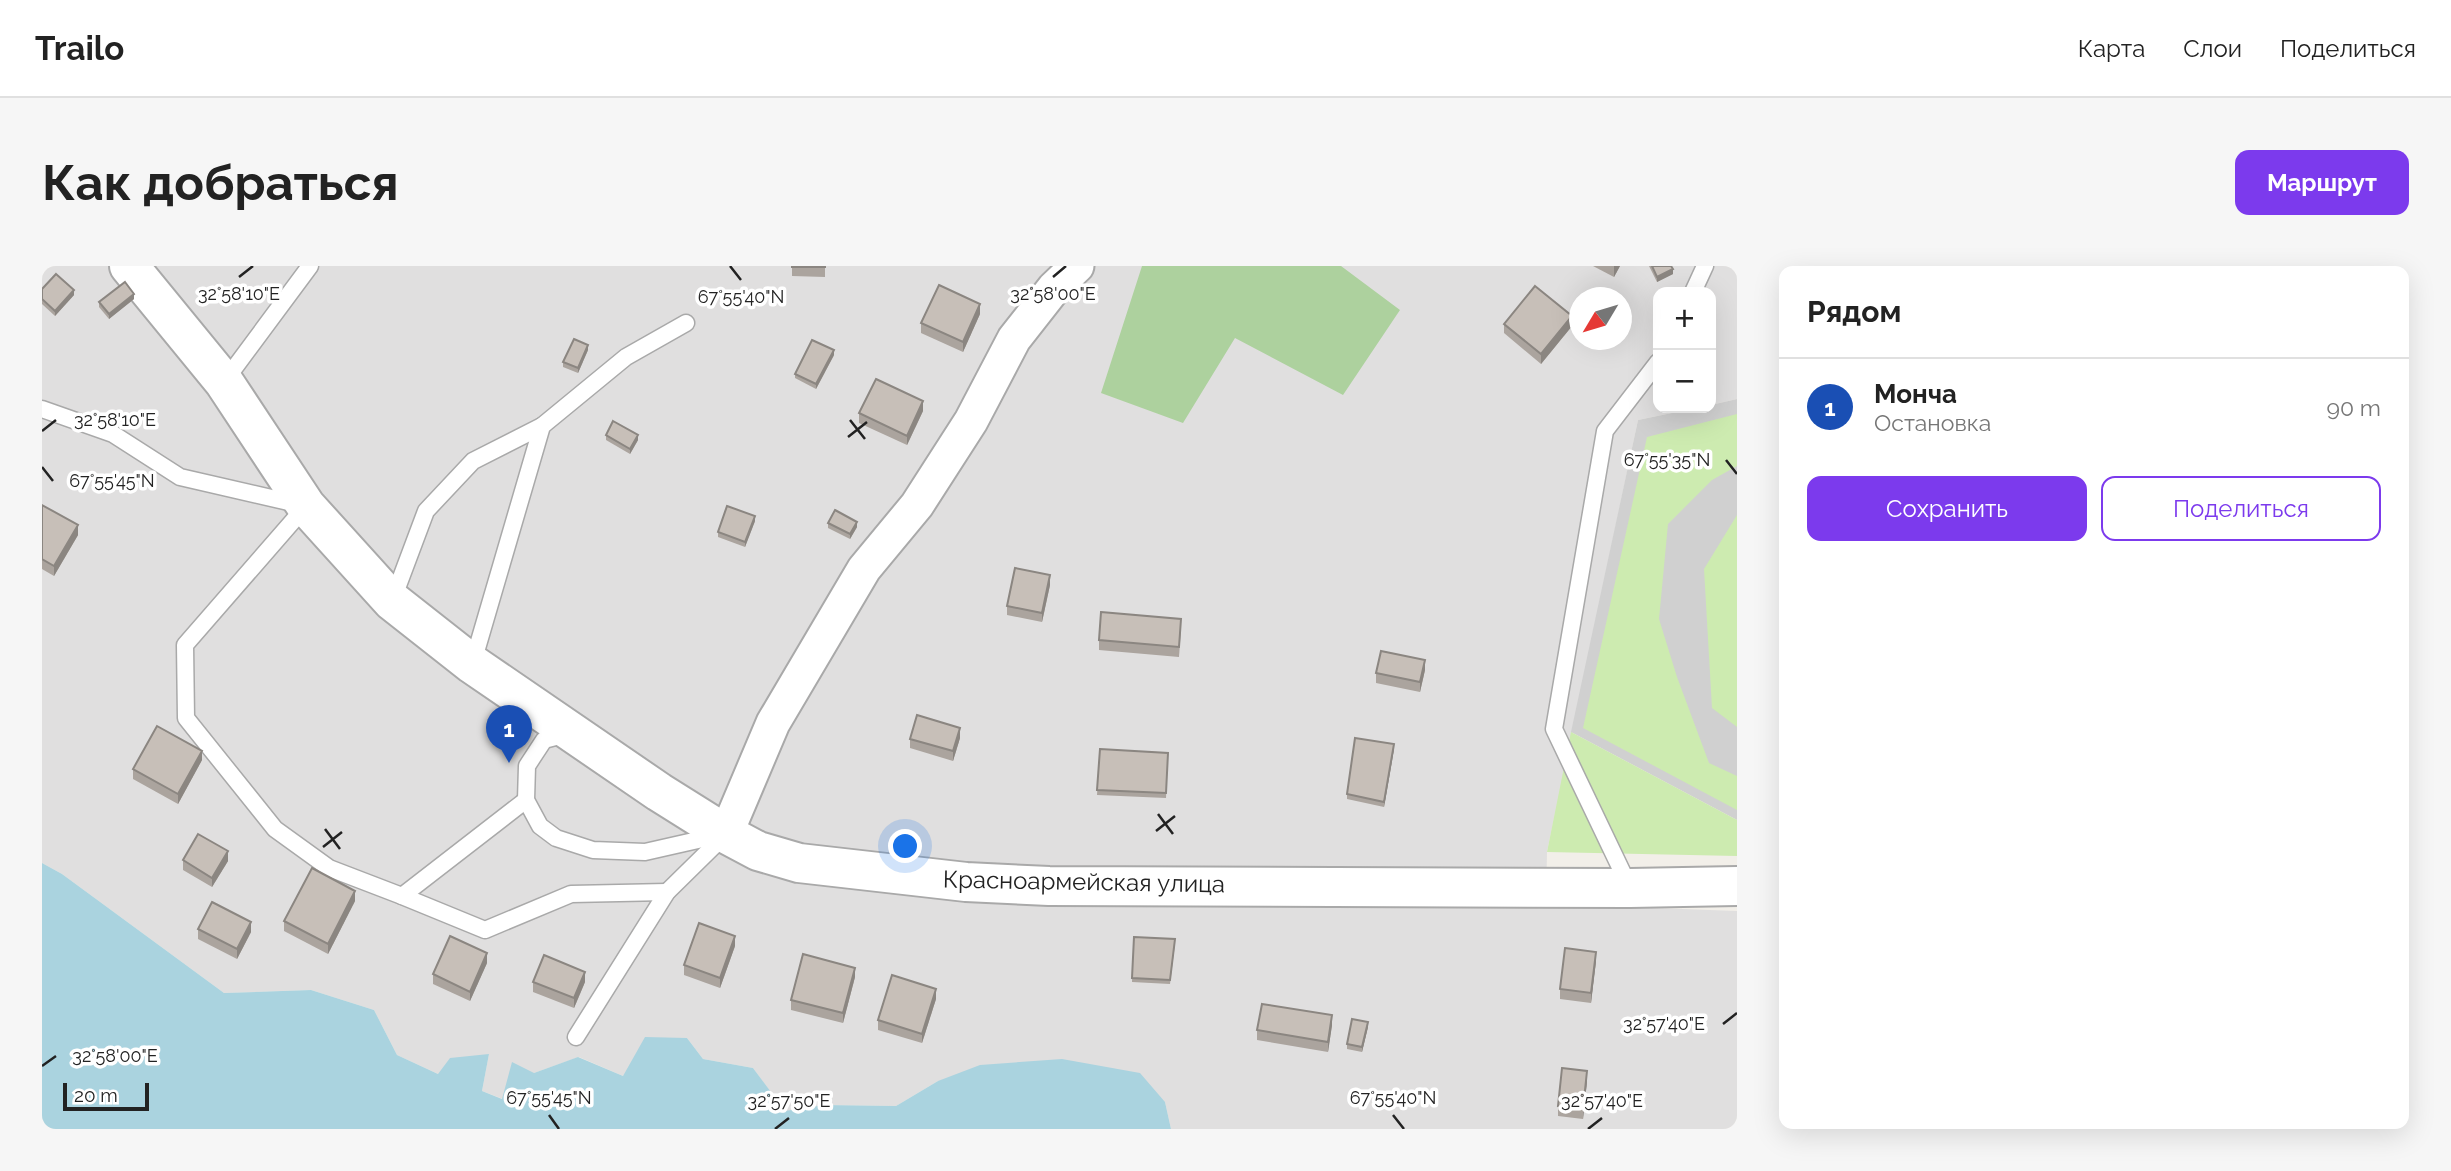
<!DOCTYPE html>
<html lang="ru">
<head>
<meta charset="utf-8">
<style>
	:root { --surface:#fff; --page:#f6f6f6; --text:#222; --muted:#767676; --line:#e0e0e0; --accent:#7c3aed }
	body { margin:0; font-family:Raleway,sans-serif; background:var(--page); color:var(--text) }
	.controls { position:absolute; right:21px; top:21px; display:grid; overflow:hidden; border-radius:14px; box-shadow:0 7px 28px #0002 }
	.controls button { width:63px; height:63px; display:grid; place-items:center; padding:0; border:0; border-bottom:2px solid var(--line); background:var(--surface); color:var(--text); font:35px sans-serif }
	.compass { position:absolute; left:1527px; top:21px; width:63px; height:63px; border-radius:50%; background:var(--surface); box-shadow:0 7px 28px #0002; rotate:232deg }
	.scale { position:absolute; left:21px; bottom:18px; width:86px; box-sizing:border-box; padding-left:7px; border:4px solid #222; border-top:0; font-size:19px; line-height:24px; white-space:nowrap; color:#222; -webkit-text-stroke:5px #fff; paint-order:stroke }
	.you { position:absolute; left:864px; top:581px; width:24px; height:24px; margin:-18px; border:5px solid #fff; border-radius:50%; background:#1a73e8; box-shadow:0 0 0 10px #1a73e833 }
	.badge { display:grid; place-items:center; width:46px; height:46px; border-radius:50%; background:var(--accent); color:#fff; font-size:23px; font-weight:700 }
	.pin { position:absolute; translate:-50% -58px; filter:drop-shadow(0 2px 4px #0008) }
	.pin::after { content:''; position:absolute; top:37px; width:24px; height:21px; background:inherit; clip-path:polygon(0 0,100% 0,50% 100%) }
	.list { margin:0; padding:0; list-style:none }
	h2 { display:flex; justify-content:space-between; align-items:center; height:91px; margin:0; padding:0 28px; font-size:30px }
	h2 small { font-size:23px; font-weight:400; color:var(--muted) }
	.list li { display:grid; grid-template-columns:46px 1fr auto; gap:21px; align-items:center; box-sizing:border-box; height:98px; padding:0 28px; border-top:2px solid var(--line) }
	.list b { display:block; font-size:26px; white-space:nowrap }
	.list p { margin:0; font-size:23px; white-space:nowrap; color:var(--muted) }
	.list em { font-size:23px; font-style:normal; color:var(--muted) }
	.actions { display:flex; gap:14px; padding:21px 28px }
	.actions a { flex:1; padding:16px 0; border:2px solid var(--accent); border-radius:14px; text-align:center; font-size:24px; color:var(--accent) }
	.actions .main { background:var(--accent); color:#fff }
	.map { position:relative; flex:none; width:1695px; height:863px; overflow:hidden; border-radius:14px }
	header { display:flex; align-items:center; gap:42px; box-sizing:border-box; height:98px; padding:0 35px; background:var(--surface); border-bottom:2px solid var(--line) }
	header strong { font-size:33px }
	nav { display:flex; gap:38px; margin-inline-start:auto; font-size:24px }
	.intro { display:flex; align-items:center; justify-content:space-between; box-sizing:border-box; height:168px; padding:0 42px }
	h1 { margin:0; font-size:49px }
	.button { padding:18px 32px; border-radius:14px; background:var(--accent); color:#fff; font-size:24px; font-weight:700 }
	main { display:flex; gap:42px; padding:0 42px }
	aside { flex:1; background:var(--surface); border-radius:14px; box-shadow:0 7px 28px #0002 }
	.map>svg:first-child { display:block }
</style>
</head>
<body>
<header>
<strong>Trailo</strong>
<nav><a>Карта</a><a>Слои</a><a>Поделиться</a></nav>
</header>
<div class="intro"><h1>Как добраться</h1><a class="button">Маршрут</a></div>
<main>
<div class="map">
<svg width="1695" height="863" viewBox="0 0 1695 863">
	<rect width="100%" height="100%" fill="#f2efe9"/>
	<path fill="#e0dfdf" fill-rule="evenodd" d="M0,0H1695V133L1669,139V26H1616V142H1654L1596,154L1505,586L1504,638L1695,645V863H1129L1123,836L896,815L854,840L782,839L743,846L711,802L661,793L645,772L581,810L537,791L492,807L461,833L440,825L447,788L396,808L355,789L332,744L269,724L182,727L20,608L0,597ZM1538,32H1580V74H1538Z"/>
	<path fill="#d0d0d0" d="M1695,133V554L1529,466L1596,154L1654,142H1669V139Z"/>
	<g fill="#cdebb0">
		<path d="M1695,148V200L1670,214L1626,258L1617,353L1635,411L1667,497L1695,510V544L1541,462L1605,171Z"/>
		<path d="M1695,249V461L1670,442L1662,303Z"/>
		<path d="M1529,466L1695,554V590L1505,586Z"/>
	</g>
	<path fill="#add19e" d="M1100,0H1299L1358,44L1301,129L1193,72L1141,157L1059,127Z"/>
	<path fill="#aad3df" d="M0,597L20,608L182,727L269,724L332,744L355,789L396,808L408,792L447,788L440,825L460,833L470,796L492,807L536,791L581,810L603,771L645,772L661,793L711,802L743,845L782,839L854,840L896,815L938,799L1020,793L1098,807L1123,836L1129,863H0Z"/>
	<g fill="none" stroke-linecap="round" stroke-linejoin="round">
		<defs>
			<g id="service">
				<path d="M1651,26L1663,0"/>
				<path d="M182,116L268,0"/>
				<path d="M0,143L71,168L138,211L264,240L143,379L144,452L233,563L287,602L360,630L484,534"/>
				<path d="M351,333L384,245L431,195L500,160"/>
				<path d="M431,396L500,160L584,91L644,57"/>
				<path d="M525,468L502,474L485,500L484,534L498,560L514,572L551,584L603,586L678,569"/>
				<path d="M1587,620L1512,463L1563,165L1616,96"/>
				<path d="M360,630L443,664L529,628L625,626"/>
				<path d="M534,771L625,626L684,568"/>
			</g>
			<path id="minor" d="M684,568L731,457L822,303L875,239L929,155L972,73L1012,22L1035,0"/>
			<path id="tertiary" d="M87,0L182,116L264,240L350,335L430,398L617,526L684,568L716,585L757,597L924,616L1007,620L1588,622L1695,620"/>
		</defs>
		<use href="#service" stroke="#a9a9a9" stroke-width="19"/>
		<use href="#minor" stroke="#a9a9a9" stroke-width="37"/>
		<use href="#tertiary" stroke="#a9a9a9" stroke-width="42"/>
		<use href="#service" stroke="#fff" stroke-width="16"/>
		<use href="#minor" stroke="#fff" stroke-width="33"/>
		<use href="#tertiary" stroke="#fff" stroke-width="38"/>
	</g>
	<g fill="#aba49e">
		<path d="M750,0H783V11L750,10Z"/>
		<path d="M1551,0H1578L1572,11Z"/>
		<path d="M1607,0H1629L1631,8L1615,16Z"/>
		<path d="M0,23L32,29L13,50L0,38Z"/>
		<path d="M92,33L67,53L57,41V36Z"/>
		<path d="M938,48L921,86L879,67V57Z"/>
		<path d="M1462,58L1530,60L1499,98L1462,67Z"/>
		<path d="M546,84L536,107L521,101V96Z"/>
		<path d="M792,89L774,123L753,112V108Z"/>
		<path d="M881,145L865,179L817,157V147Z"/>
		<path d="M564,169L596,174L588,188L564,174Z"/>
		<path d="M0,239L36,269L12,310L0,303Z"/>
		<path d="M713,255L703,281L676,271V266Z"/>
		<path d="M786,257L815,261L808,273L786,262Z"/>
		<path d="M1008,319L1000,356L965,349V340Z"/>
		<path d="M1139,363L1137,391L1057,384V374Z"/>
		<path d="M1383,404L1378,426L1334,417V407Z"/>
		<path d="M918,472L911,495L868,482V473Z"/>
		<path d="M1058,483L1126,487L1124,532L1055,529Z"/>
		<path d="M1352,483L1342,541L1305,533V528Z"/>
		<path d="M160,494L136,538L91,513V503Z"/>
		<path d="M141,594L186,595L170,621L141,604Z"/>
		<path d="M313,635L286,688L242,665V655Z"/>
		<path d="M156,663L209,666L195,693L156,673Z"/>
		<path d="M1092,671L1133,678L1128,718L1090,716Z"/>
		<path d="M693,680L678,722L642,709V699Z"/>
		<path d="M1554,695L1549,737L1518,733V723Z"/>
		<path d="M445,697L428,735L391,718V708Z"/>
		<path d="M813,711L801,757L749,744V734Z"/>
		<path d="M491,716H543L532,742L491,726Z"/>
		<path d="M894,733L880,777L836,764V754Z"/>
		<path d="M1290,759L1286,786L1215,774V764Z"/>
		<path d="M1326,761L1320,786L1305,783V778Z"/>
		<path d="M1545,815L1541,853L1516,850V840Z"/>
	</g>
	<g fill="#8b8681">
		<path d="M1572,0H1578L1572,11Z"/>
		<path d="M1631,3V8L1615,16V11Z"/>
		<path d="M32,24V29L13,50V45Z"/>
		<path d="M92,28V33L67,53V48Z"/>
		<path d="M938,38V48L921,86V76Z"/>
		<path d="M1530,50V60L1499,98V88Z"/>
		<path d="M546,79V84L536,107V102Z"/>
		<path d="M792,84V89L774,123V118Z"/>
		<path d="M881,135V145L865,179V170Z"/>
		<path d="M596,169V174L588,188V183Z"/>
		<path d="M713,250V255L703,281V276Z"/>
		<path d="M815,256V261L808,273V268Z"/>
		<path d="M36,259V269L12,310V300Z"/>
		<path d="M1008,309V319L1000,356V347Z"/>
		<path d="M1383,394V404L1378,426V416Z"/>
		<path d="M918,462V472L911,495V485Z"/>
		<path d="M1352,478V483L1342,541V536Z"/>
		<path d="M160,485V494L136,538V528Z"/>
		<path d="M186,585V595L170,621V612Z"/>
		<path d="M313,625V635L286,688V678Z"/>
		<path d="M209,656V666L195,693V683Z"/>
		<path d="M693,670V680L678,722V712Z"/>
		<path d="M1554,686V695L1549,737V727Z"/>
		<path d="M445,687V697L428,735V726Z"/>
		<path d="M813,702V711L801,757V747Z"/>
		<path d="M543,706V716L532,742V732Z"/>
		<path d="M894,723V733L880,777V768Z"/>
		<path d="M1290,749V759L1286,786V776Z"/>
		<path d="M1326,756V761L1320,786V781Z"/>
		<path d="M1545,805V815L1541,853V843Z"/>
	</g>
	<g fill="#c7bfb8" stroke="#8b8681" stroke-width="2">
		<rect x="750" y="0" width="33" height="1"/>
		<path d="M1610,0H1629L1631,3L1615,11Z"/>
		<path d="M14,8L32,24L13,45L0,33V23Z"/>
		<path d="M83,16L92,28L67,48L57,36Z"/>
		<path d="M897,19L938,38L921,76L879,57Z"/>
		<path d="M1493,20L1530,50L1499,88L1462,58Z"/>
		<path d="M532,73L546,79L536,102L521,96Z"/>
		<path d="M770,74L792,84L774,118L753,108Z"/>
		<path d="M834,113L881,135L865,170L817,147Z"/>
		<path d="M571,155L596,169L588,183L564,169Z"/>
		<path d="M0,239L36,259L12,300L0,293Z"/>
		<path d="M685,240L713,250L703,276L676,266Z"/>
		<path d="M793,244L815,256L808,268L786,257Z"/>
		<path d="M973,302L1008,309L1000,347L965,340Z"/>
		<path d="M1059,346L1139,353L1137,381L1057,374Z"/>
		<path d="M1339,385L1383,394L1378,416L1334,407Z"/>
		<path d="M875,449L918,462L911,485L868,473Z"/>
		<path d="M115,460L160,485L136,528L91,503Z"/>
		<path d="M1313,472L1352,478L1342,536L1305,528Z"/>
		<path d="M1058,483L1126,487L1124,527L1055,524Z"/>
		<path d="M156,568L186,585L170,612L141,594Z"/>
		<path d="M270,602L313,625L286,678L242,655Z"/>
		<path d="M170,636L209,656L195,683L156,663Z"/>
		<path d="M657,657L693,670L678,712L642,699Z"/>
		<path d="M408,670L445,687L428,726L391,708Z"/>
		<path d="M1092,671L1133,673L1128,714L1090,712Z"/>
		<path d="M1523,682L1554,686L1549,727L1518,723Z"/>
		<path d="M761,688L813,702L801,747L749,734Z"/>
		<path d="M502,689L543,706L532,732L491,716Z"/>
		<path d="M850,709L894,723L880,768L836,754Z"/>
		<path d="M1220,738L1290,749L1286,776L1215,764Z"/>
		<path d="M1310,753L1326,756L1320,781L1305,778Z"/>
		<path d="M1520,802L1545,805L1541,843L1516,840Z"/>
	</g>
	<path fill="none" stroke="#222" stroke-width="2.5" d="M688,0L699,14M197,11L211,0M1011,11L1024,0M808,154L823,173M0,165L14,154M806,171L825,156M1684,194L1695,208M0,201L11,215M1116,548L1131,568M283,563L298,583M1114,565L1133,550M281,581L300,566M1681,758L1695,747M0,800L14,790M507,849L517,863M1351,849L1362,863M733,863L747,852M1546,863L1560,852"/>
	<g text-anchor="middle" stroke-width="7" stroke-linejoin="round" paint-order="stroke">
		<g font-size="24" fill="#222" stroke="#fff">
			<text transform="translate(1042 616) rotate(1)" y="8">Красноармейская улица</text>
		</g>
	</g>
	<g font-size="18" text-anchor="middle" fill="#222" stroke="#fff" stroke-width="7" stroke-linejoin="round" paint-order="stroke">
		<text x="197" y="34">32°58'10"E</text>
		<text x="1011" y="34">32°58'00"E</text>
		<text x="699" y="37">67°55'40"N</text>
		<text x="73" y="160">32°58'10"E</text>
		<text x="1625" y="200">67°55'35"N</text>
		<text x="70" y="221">67°55'45"N</text>
		<text x="1622" y="764">32°57'40"E</text>
		<text x="73" y="796">32°58'00"E</text>
		<text x="507" y="838">67°55'45"N</text>
		<text x="1351" y="838">67°55'40"N</text>
		<text x="747" y="841">32°57'50"E</text>
		<text x="1560" y="841">32°57'40"E</text>
	</g>
</svg>
<div class="controls">
<button>+</button>
<button>−</button>
</div>
<svg class="compass" viewBox="-18 -18 36 36"><path d="M0-13l5 13h-10z" fill="#e53935"/><path d="M0 13l5-13h-10z" fill="#767676"/></svg>
<div class="scale">20 m</div>
<div class="you"></div>
<div class="pin badge" style="left:467px;top:497px;background:#1a4fb4">1</div>
</div>
<aside>
<h2>Рядом<small></small></h2>
<ul class="list">
<li><span class="badge" style="background:#1a4fb4">1</span><div><b>Монча</b><p>Остановка</p></div><em>90 m</em></li>
</ul>
<div class="actions"><a class="main">Сохранить</a><a>Поделиться</a></div>
</aside>
</main>
</body>
</html>
